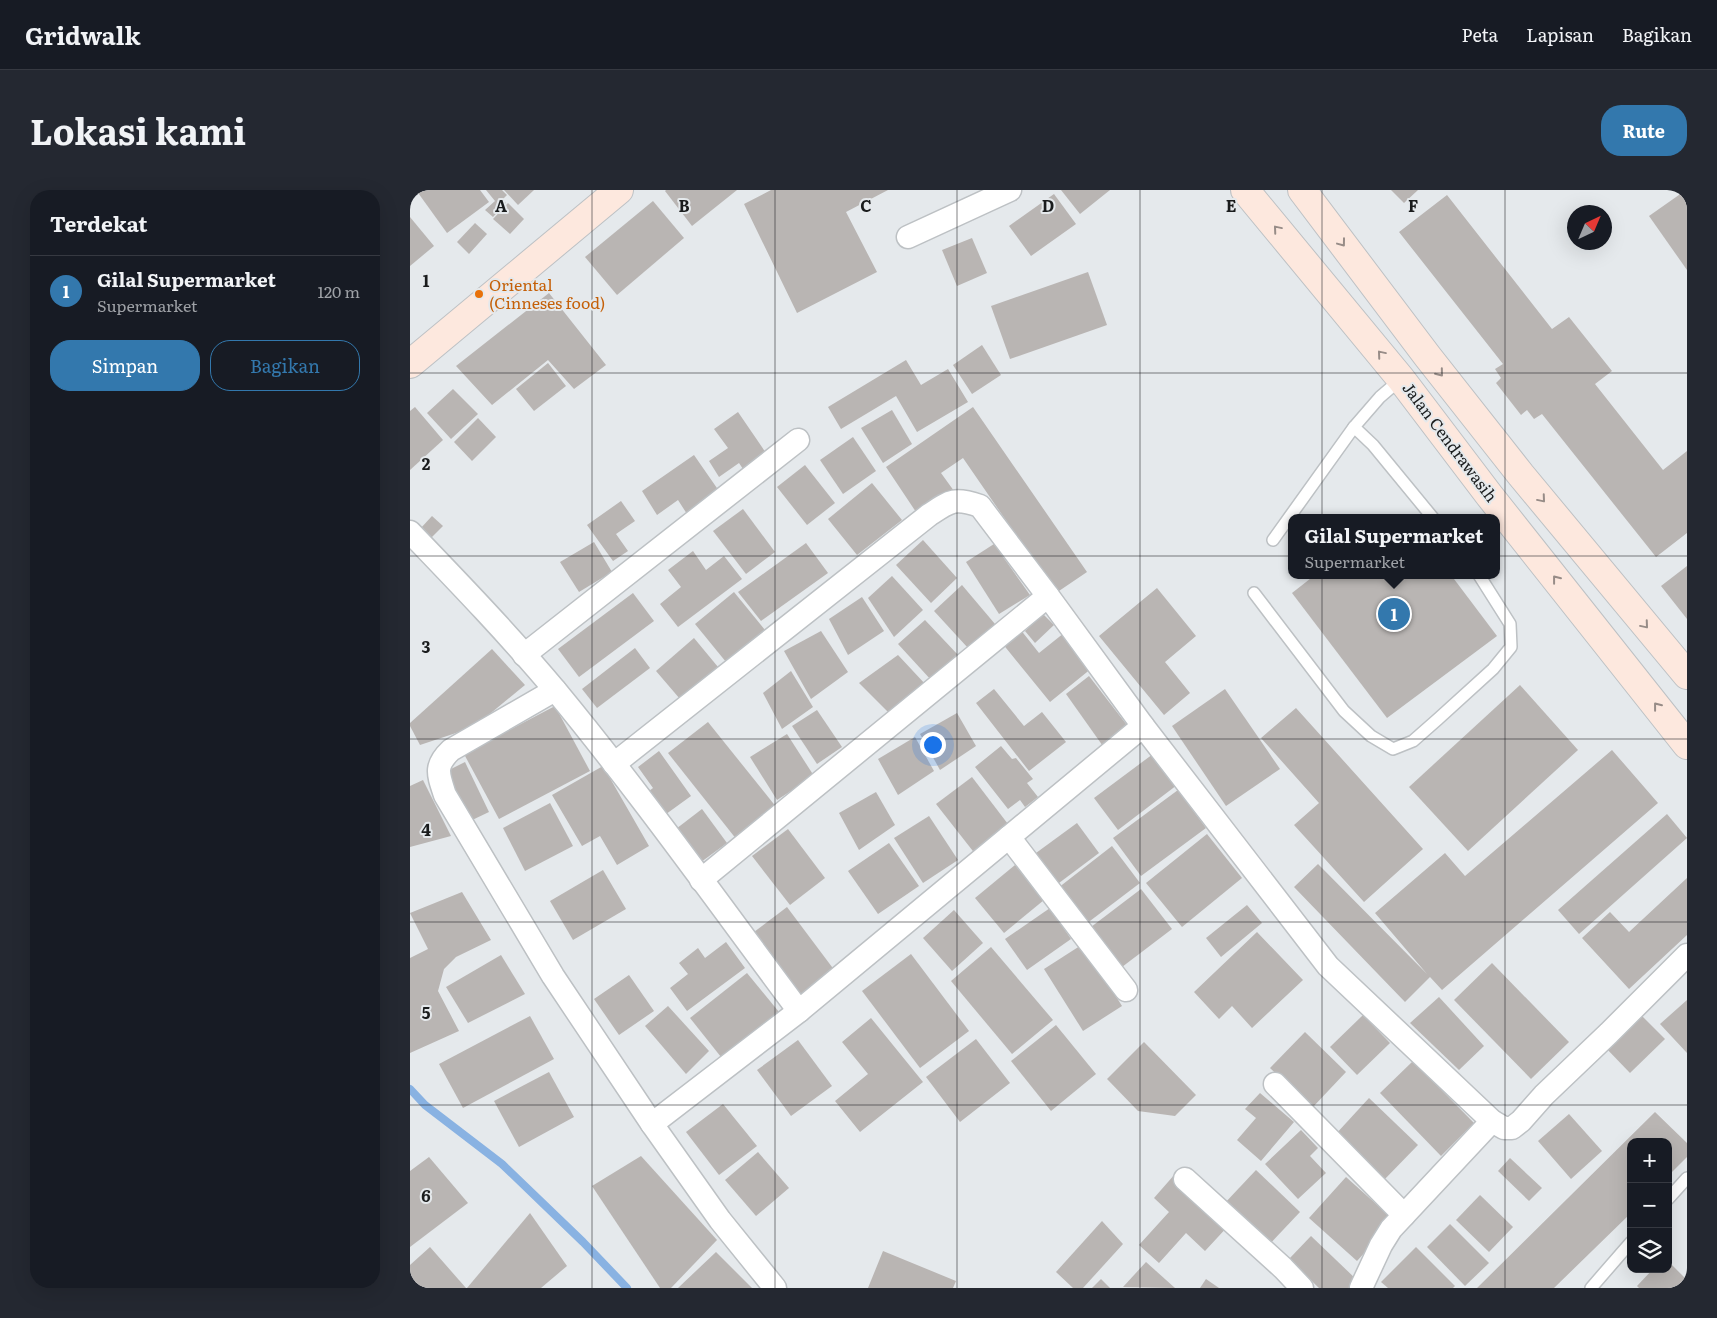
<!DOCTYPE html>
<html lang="id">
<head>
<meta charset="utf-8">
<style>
	:root { --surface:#171b24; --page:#242831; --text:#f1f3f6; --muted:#9ea1a6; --line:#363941; --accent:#3378ad }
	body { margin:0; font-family:Literata,serif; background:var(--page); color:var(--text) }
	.controls { position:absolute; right:15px; bottom:15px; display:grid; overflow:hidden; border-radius:10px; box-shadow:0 5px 20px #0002 }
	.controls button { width:45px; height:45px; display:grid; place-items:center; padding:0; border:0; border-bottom:1px solid var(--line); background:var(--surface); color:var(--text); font:25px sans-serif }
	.compass { position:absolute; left:1157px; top:15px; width:45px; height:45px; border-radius:50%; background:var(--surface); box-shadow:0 5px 20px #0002; rotate:44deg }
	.you { position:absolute; left:522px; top:554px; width:18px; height:18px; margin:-12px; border:4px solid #fff; border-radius:50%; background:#1a73e8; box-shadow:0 0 0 8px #1a73e833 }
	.badge { display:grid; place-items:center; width:32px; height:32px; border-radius:50%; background:var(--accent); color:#fff; font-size:16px; font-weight:700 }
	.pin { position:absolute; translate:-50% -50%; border:2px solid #fff; box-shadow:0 1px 5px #0006 }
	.popup { position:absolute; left:878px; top:324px; width:212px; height:65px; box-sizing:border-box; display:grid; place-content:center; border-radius:10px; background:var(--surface); filter:drop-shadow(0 1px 4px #0005); font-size:16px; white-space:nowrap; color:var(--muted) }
	.popup b { font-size:19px; color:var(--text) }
	.popup::after { content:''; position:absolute; left:50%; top:100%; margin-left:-10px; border:10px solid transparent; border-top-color:var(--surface) }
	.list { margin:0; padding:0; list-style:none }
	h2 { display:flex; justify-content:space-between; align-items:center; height:65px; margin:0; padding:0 20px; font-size:21px }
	h2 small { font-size:16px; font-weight:400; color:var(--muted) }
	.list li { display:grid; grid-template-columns:32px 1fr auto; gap:15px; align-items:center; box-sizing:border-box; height:70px; padding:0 20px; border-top:1px solid var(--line) }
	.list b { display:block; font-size:19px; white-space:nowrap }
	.list p { margin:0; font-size:16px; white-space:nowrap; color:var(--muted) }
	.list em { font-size:16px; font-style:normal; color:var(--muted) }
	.actions { display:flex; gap:10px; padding:15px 20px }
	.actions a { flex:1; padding:11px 0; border:1px solid var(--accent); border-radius:20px; text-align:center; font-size:18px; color:var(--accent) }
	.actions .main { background:var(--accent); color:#fff }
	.icon { flex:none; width:28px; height:28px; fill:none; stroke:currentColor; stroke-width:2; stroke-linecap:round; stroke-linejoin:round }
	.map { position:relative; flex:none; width:1277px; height:1098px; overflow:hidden; border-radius:20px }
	header { display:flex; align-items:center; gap:30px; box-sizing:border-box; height:70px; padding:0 25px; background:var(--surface); border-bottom:1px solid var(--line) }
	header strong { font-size:24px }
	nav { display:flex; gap:28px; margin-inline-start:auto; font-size:18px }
	.intro { display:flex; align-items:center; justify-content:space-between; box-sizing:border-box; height:120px; padding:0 30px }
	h1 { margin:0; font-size:35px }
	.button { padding:12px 22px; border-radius:20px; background:var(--accent); color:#fff; font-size:18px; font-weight:700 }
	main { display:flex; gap:30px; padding:0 30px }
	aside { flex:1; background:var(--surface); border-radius:20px; box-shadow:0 5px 20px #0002 }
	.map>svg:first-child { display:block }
</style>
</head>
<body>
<header>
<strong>Gridwalk</strong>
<nav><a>Peta</a><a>Lapisan</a><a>Bagikan</a></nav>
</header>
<div class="intro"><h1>Lokasi kami</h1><a class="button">Rute</a></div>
<main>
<aside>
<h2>Terdekat<small></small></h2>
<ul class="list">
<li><span class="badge">1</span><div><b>Gilal Supermarket</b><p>Supermarket</p></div><em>120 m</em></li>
</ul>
<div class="actions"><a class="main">Simpan</a><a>Bagikan</a></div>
</aside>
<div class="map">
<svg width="1277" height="1098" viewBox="0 0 1277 1098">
	<rect width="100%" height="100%" fill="#e5e9ec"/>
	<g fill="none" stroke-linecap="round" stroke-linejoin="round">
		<path stroke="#89b2e2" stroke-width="8" d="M0,899L15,915L92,974L173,1052L217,1098"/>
	</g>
	<g fill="#b9b5b3">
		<path d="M6,0H70L79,12L37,43Z"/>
		<path d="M76,0H92L97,5L93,9L96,13L83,27L75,20L85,11Z"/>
		<path d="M94,0H124L108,15Z"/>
		<path d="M256,0H327L282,36L255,1Z"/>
		<path d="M361,0H478L436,22L467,82L387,123L334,14Z"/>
		<path d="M651,0H700L670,24Z"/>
		<path d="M981,0H1008L994,13Z"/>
		<path d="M1276,0H1277V80L1239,26Z"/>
		<path d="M644,4L666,34L621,66L599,36Z"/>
		<path d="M1037,5L1142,139L1159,127L1202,181L1185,194L1253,280L1277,261V343L1246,367L1132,224L1124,229L1117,220L1111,225L1086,193L1091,188L1085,179L1093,174L989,42Z"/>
		<path d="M243,11L274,48L207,105L175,67Z"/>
		<path d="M98,13L114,29L100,44L83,29Z"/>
		<path d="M0,27L24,56L0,76Z"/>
		<path d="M65,33L77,44L59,64L47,52Z"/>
		<path d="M562,48L577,83L547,96L532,60Z"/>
		<path d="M678,82L697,135L600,169L581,116Z"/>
		<path d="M139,103L196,175L164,199L138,170L82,215L46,176Z"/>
		<path d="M572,155L591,185L562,204L543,175Z"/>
		<path d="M496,170L511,195L538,179L558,212L507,242L486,206L431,239L418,217Z"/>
		<path d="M138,173L156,196L124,221L106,199Z"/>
		<path d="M43,199L68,224L41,249L17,223Z"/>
		<path d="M5,217L33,250L0,280V221Z"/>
		<path d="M563,217L677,382L646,403L553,268L531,283L544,301L508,325L476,277Z"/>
		<path d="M482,220L502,254L473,273L451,238Z"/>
		<path d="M328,222L356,263L333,279L329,273L309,287L299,271L318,258L304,239Z"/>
		<path d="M68,228L86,247L62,271L44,252Z"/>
		<path d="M443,247L466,281L433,304L410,270Z"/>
		<path d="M284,265L309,301L277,324L268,310L247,325L232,301Z"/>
		<path d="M395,275L425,313L397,335L367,297Z"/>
		<path d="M462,293L492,330L447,365L418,329Z"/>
		<path d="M211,311L225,331L206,344L218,361L203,371L177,335Z"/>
		<path d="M333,319L365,362L336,384L303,341Z"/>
		<path d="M22,326L33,336L20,349L10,339Z"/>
		<path d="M513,350L547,388L521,413L486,375Z"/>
		<path d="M184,352L202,382L169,402L150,372Z"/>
		<path d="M396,353L418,383L351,431L328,402Z"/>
		<path d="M584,354L620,405L589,424L556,372Z"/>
		<path d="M283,361L296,380L314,366L332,389L268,437L250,414L271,397L258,380Z"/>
		<path d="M1277,376V429L1251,396Z"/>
		<path d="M905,385H1041L1087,446L977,528L882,403Z"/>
		<path d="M482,386L513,420L484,447L458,408Z"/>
		<path d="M552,395L585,434L558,458L524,421Z"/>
		<path d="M747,398L786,446L755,472L780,503L754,525L689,446Z"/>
		<path d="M324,402L355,440L316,472L285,434Z"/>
		<path d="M223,403L244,431L169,487L148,459Z"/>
		<path d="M452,407L474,441L438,465L419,429Z"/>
		<path d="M633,424L644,435L625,453L615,441Z"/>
		<path d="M515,430L549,466L522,491L488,454Z"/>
		<path d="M610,439L629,463L654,443L682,478L640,512L592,453Z"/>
		<path d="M411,441L438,482L401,509L374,461Z"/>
		<path d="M284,448L308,477L270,509L246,481Z"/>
		<path d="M225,458L240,478L187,518L172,499Z"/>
		<path d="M82,459L115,495L64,537L10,555L0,536V533Z"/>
		<path d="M488,465L517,496L482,526L449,493Z"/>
		<path d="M381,481L403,517L372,539L353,503Z"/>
		<path d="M679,486L720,539L695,559L656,504Z"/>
		<path d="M1110,495L1168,560L1058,661L999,597Z"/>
		<path d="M584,499L614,536L632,522L656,552L619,581L566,513Z"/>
		<path d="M815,499L870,579L816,616L762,536Z"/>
		<path d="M145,516L180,581L89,629L54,564Z"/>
		<path d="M886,518L1013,659L954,712L884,635L909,613L851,548Z"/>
		<path d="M407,520L432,557L407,574L382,536Z"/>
		<path d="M547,523L566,556L530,580L510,544Z"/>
		<path d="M298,532L367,618L327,650L258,563Z"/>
		<path d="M377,544L404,586L367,610L340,567Z"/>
		<path d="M505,547L524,581L488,605L468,569Z"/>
		<path d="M591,556L602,569L606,568L623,589L617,593L628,607L615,617L610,610L598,619L565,577Z"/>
		<path d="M1202,560L1248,613L1032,800L1020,787L995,812L884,697L908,674L1017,784L965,723L1035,663L1055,686Z"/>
		<path d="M249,561L281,606L252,627L235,604L243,598L228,577Z"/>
		<path d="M743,564L767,595L708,640L684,608Z"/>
		<path d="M55,572L79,622L58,632L35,582Z"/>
		<path d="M193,576L239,656L207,675L190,646L172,656L142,605Z"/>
		<path d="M562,587L601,638L566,665L526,614Z"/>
		<path d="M13,590L41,646L0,657V596Z"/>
		<path d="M768,600L796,638L731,686L703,648Z"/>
		<path d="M466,602L485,635L449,660L429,623Z"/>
		<path d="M140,613L163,656L115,681L93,638Z"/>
		<path d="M292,619L317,653L287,675L262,642Z"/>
		<path d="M1257,624L1277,648L1169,744L1148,720Z"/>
		<path d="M519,626L548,670L513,693L484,648Z"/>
		<path d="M667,633L689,663L649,693L626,663Z"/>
		<path d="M378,639L415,688L380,715L342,666Z"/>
		<path d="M797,644L832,688L772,737L736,693Z"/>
		<path d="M479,653L509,696L468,724L438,681Z"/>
		<path d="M702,656L730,693L676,734L648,698Z"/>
		<path d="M605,675L634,710L594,743L565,708Z"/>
		<path d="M193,680L216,719L163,750L140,711Z"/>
		<path d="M1277,688V745L1219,799L1172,748L1200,722L1219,742Z"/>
		<path d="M731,699L762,739L712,777L681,737Z"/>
		<path d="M52,702L81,750L46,767L34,779L28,801L49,841L0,863V768L18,759L0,723Z"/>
		<path d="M837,715L852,733L811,767L796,748Z"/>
		<path d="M377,717L425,781L389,809L340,745Z"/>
		<path d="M640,718L661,749L617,780L595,749Z"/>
		<path d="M544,720L573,753L542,781L513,748Z"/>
		<path d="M847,742L893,790L842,838L822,816L809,829L784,802Z"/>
		<path d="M316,752L335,778L277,821L260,798L278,784L269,773L288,758L295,768Z"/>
		<path d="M673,754L712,816L673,841L634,779Z"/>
		<path d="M581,757L643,830L602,864L541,791Z"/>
		<path d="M501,764L559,841L510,878L452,801Z"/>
		<path d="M91,765L115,804L58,833L36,797Z"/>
		<path d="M1082,773L1159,852L1121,889L1044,810Z"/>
		<path d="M337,783L369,822L311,867L280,828Z"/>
		<path d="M219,785L244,821L209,845L184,809Z"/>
		<path d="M1029,807L1074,856L1049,880L1000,833Z"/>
		<path d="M1277,810V863L1250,834Z"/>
		<path d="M258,816L299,861L276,884L235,836Z"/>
		<path d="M1228,822L1255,849L1220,883L1193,855Z"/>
		<path d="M953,825L980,853L947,885L920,857Z"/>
		<path d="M120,826L144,869L53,918L29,874Z"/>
		<path d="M461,828L513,892L450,942L425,911L458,884L432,852Z"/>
		<path d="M646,835L686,884L641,921L601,871Z"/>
		<path d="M895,842L936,882L902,918L860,878Z"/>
		<path d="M566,849L600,893L550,932L516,887Z"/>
		<path d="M388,850L422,896L381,926L347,880Z"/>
		<path d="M734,852L786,905L765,926L728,921L697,889Z"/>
		<path d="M1003,871L1064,933L1031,966L970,903Z"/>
		<path d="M139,882L164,927L109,957L84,911Z"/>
		<path d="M850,903L884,932L851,971L827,950L846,928L835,919Z"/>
		<path d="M959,908L1008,955L973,991L925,945Z"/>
		<path d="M313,914L347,956L309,985L276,942Z"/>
		<path d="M1245,922L1277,953V967L1258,986V952H1221V1023L1144,1098H1067Z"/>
		<path d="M1159,924L1192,961L1161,989L1128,951Z"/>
		<path d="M891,940L908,958L900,966L916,983L888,1009L855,974Z"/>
		<path d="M348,962L379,998L346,1026L315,990Z"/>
		<path d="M231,966L307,1050L261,1098H250L182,996Z"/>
		<path d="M19,967L58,1013L0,1057V981Z"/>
		<path d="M1100,968L1132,998L1119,1011L1088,981Z"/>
		<path d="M846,980L890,1022L857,1057L813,1015Z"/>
		<path d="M765,984L820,1034L795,1061L776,1043L749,1073L729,1055L759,1022L744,1008Z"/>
		<path d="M936,987L984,1030L947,1071L899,1028Z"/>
		<path d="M1070,1005L1103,1037L1079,1062L1046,1030Z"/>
		<path d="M120,1023L157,1076L131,1098H57Z"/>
		<path d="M692,1031L713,1054L673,1098H663L646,1082Z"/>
		<path d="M1040,1034L1079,1073L1055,1096L1017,1057Z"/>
		<path d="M901,1046L948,1091L941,1098H909L879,1069Z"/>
		<path d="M20,1057L56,1098H0V1075Z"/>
		<path d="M1006,1057L1045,1096L1043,1098H978L971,1092Z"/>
		<path d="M473,1061L546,1091L543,1098H458Z"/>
		<path d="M306,1062L342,1098H268Z"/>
		<path d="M1258,1071L1277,1090V1096L1275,1098H1229L1227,1096L1243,1079H1258Z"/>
		<path d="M736,1072L765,1098L713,1097Z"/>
		<path d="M691,1089L700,1098H682Z"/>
		<path d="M796,1089L809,1098H790Z"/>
	</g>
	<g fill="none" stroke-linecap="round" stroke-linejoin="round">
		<defs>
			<g id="lane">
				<path d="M991,189L970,207L944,237L963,255L1023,328"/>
				<path d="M863,350L944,237"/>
				<path d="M844,403L934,521L961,546L983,559L1003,551L1028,529L1083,479L1101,457L1100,434L1069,385"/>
				<path d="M1258,1009L1277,988"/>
				<path d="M1181,1098L1221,1052"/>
			</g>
			<g id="street">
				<path d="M498,47L600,0"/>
				<path d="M0,342C50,394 100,446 146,501C231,604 309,714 389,821L733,536L918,776L1082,931L1094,938H1102L1111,931L1134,905L1199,843L1277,765"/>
				<path d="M114,465L388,250"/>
				<path d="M145,500L41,560C24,576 28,584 35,605L143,786L242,934L310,1030L365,1098"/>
				<path d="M204,574L519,325C540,311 544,307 570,316L638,406L733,536"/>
				<path d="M599,647L716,800"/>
				<path d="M291,690L638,406"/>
				<path d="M865,894L994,1025"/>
				<path d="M242,934L389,821"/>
				<path d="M775,989L873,1078L892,1098"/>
				<path d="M951,1098L971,1055L981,1039L1082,931"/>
			</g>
			<g id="secondary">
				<path d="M835,0L991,189L1079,305L1277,555"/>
				<path d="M892,0L1018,167L1111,285L1277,485"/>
				<path d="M0,174L209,0"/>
			</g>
		</defs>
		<use href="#lane" stroke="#bdc1c4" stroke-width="14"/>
		<use href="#street" stroke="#bdc1c4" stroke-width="25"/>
		<use href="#secondary" stroke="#bdc1c4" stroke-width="30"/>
		<use href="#lane" stroke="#fff" stroke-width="11"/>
		<use href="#street" stroke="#fff" stroke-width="22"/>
		<use href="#secondary" stroke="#fde8de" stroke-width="28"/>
	</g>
	<defs><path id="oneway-chevron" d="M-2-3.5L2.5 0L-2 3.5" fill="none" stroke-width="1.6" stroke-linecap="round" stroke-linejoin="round" transform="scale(1.25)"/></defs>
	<g stroke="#978c87">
		<use href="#oneway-chevron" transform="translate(867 39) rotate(-130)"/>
		<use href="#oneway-chevron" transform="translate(932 53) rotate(53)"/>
		<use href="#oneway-chevron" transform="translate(971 164) rotate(-130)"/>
		<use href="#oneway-chevron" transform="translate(1030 183) rotate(51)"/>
		<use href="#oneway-chevron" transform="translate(1132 309) rotate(50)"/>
		<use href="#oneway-chevron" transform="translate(1146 389) rotate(-128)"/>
		<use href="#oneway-chevron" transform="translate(1235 435) rotate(50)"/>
		<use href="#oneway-chevron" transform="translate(1247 516) rotate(-128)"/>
	</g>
	<path fill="none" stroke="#1a1c1d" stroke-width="1" stroke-opacity="0.55" d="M182,0V1098M365,0V1098M547,0V1098M730,0V1098M912,0V1098M1095,0V1098M0,183H1277M0,366H1277M0,549H1277M0,732H1277M0,915H1277"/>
	<circle fill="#e8710a" stroke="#e5e9ec" stroke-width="2" cx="69" cy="104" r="5"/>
	<g text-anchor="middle" stroke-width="4" stroke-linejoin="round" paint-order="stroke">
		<g font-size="16" fill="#c56008" stroke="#e5e9ec" text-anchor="start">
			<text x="79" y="101">Oriental<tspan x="79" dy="18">(Cinneses food)</tspan></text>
		</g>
		<g font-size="16" fill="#1a1c1d" stroke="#e5e9ec">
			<text transform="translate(1040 252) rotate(53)" y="6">Jalan Cendrawasih</text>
		</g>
	</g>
	<g font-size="16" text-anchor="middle" font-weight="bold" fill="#1a1c1d" stroke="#e5e9ec" stroke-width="4" stroke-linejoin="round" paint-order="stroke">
		<text x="91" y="22">A</text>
		<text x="274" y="22">B</text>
		<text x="456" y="22">C</text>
		<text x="638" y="22">D</text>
		<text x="821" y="22">E</text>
		<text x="1003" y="22">F</text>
		<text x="16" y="97">1</text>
		<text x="16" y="280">2</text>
		<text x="16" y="463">3</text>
		<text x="16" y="646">4</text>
		<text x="16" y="829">5</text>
		<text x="16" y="1012">6</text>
	</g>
</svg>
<div class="controls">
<button>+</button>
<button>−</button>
<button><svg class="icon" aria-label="layers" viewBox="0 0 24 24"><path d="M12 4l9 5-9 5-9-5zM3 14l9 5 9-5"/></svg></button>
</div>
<svg class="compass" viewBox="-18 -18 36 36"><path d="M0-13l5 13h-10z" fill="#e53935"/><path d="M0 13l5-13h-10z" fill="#9ea1a6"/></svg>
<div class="you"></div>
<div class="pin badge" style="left:984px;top:424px">1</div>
<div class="popup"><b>Gilal Supermarket</b>Supermarket</div>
</div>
</main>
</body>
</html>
